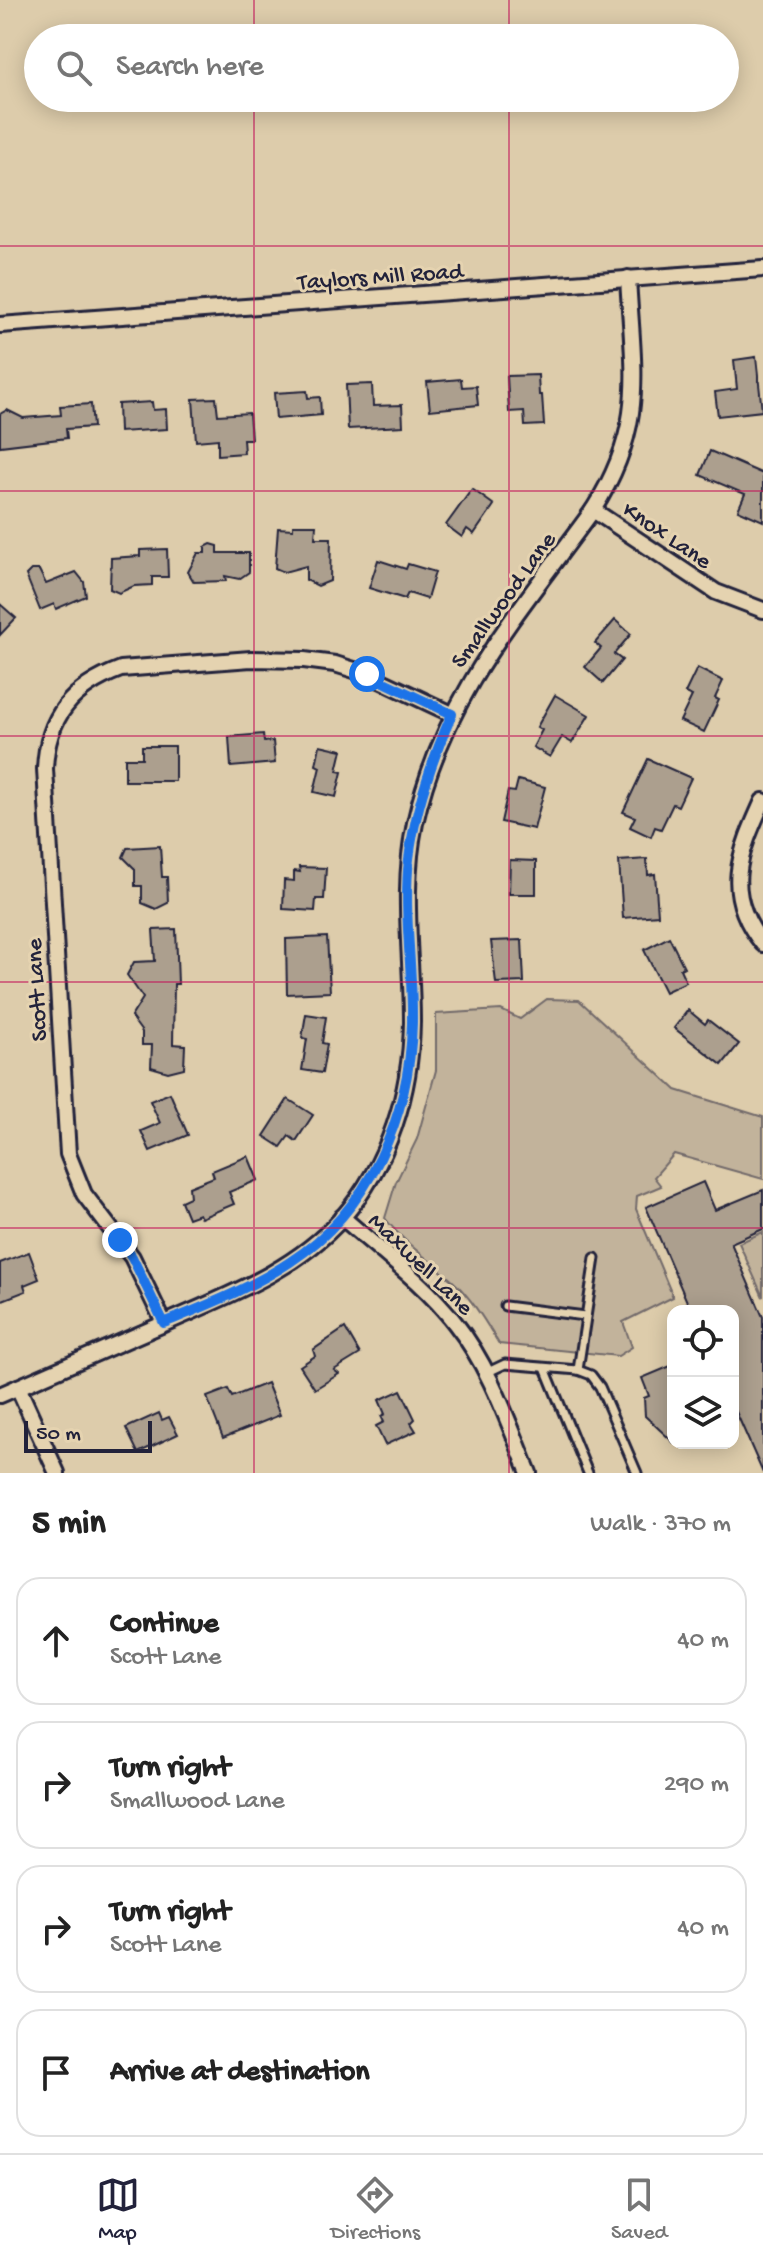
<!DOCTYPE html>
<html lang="en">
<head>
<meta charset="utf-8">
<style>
	:root { --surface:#fff; --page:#f6f6f6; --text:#222; --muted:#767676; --line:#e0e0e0; --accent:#22223b }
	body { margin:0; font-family:"Gochi Hand",sans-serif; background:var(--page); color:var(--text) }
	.controls { position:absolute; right:24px; bottom:24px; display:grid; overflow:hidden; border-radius:16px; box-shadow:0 4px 20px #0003 }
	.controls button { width:72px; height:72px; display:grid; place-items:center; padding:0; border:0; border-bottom:2px solid var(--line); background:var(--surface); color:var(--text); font:40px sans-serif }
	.scale { position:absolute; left:24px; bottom:20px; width:128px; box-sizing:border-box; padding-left:8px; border:4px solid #22223b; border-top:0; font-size:22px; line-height:28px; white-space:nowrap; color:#22223b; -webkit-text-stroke:6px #e5d3b0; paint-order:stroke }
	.stop { position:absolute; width:24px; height:24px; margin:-18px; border:6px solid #1a73e8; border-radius:50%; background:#fff }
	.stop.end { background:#1a73e8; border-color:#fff; box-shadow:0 2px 8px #0008 }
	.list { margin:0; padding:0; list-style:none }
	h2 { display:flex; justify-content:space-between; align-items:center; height:104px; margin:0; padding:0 32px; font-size:34px }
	h2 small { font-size:26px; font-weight:400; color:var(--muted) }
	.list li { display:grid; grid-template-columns:52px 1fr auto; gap:24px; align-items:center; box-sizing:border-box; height:128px; margin:0 16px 16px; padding:0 16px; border:2px solid var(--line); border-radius:24px }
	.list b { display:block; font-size:30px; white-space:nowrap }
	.list p { margin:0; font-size:26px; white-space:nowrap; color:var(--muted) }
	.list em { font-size:26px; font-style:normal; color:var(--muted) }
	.icon { flex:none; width:44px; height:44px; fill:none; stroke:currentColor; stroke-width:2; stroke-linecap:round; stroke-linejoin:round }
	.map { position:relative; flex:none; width:763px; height:1473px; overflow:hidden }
	.search { position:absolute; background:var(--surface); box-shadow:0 4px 20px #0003; left:24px; right:24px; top:24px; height:88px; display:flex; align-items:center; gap:20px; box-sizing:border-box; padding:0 28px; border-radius:44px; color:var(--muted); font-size:30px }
	.sheet { height:680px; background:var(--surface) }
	nav { display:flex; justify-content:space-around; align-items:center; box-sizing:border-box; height:112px; border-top:2px solid var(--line); background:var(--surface); font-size:22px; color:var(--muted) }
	nav a { display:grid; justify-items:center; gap:4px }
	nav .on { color:var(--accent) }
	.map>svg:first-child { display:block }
</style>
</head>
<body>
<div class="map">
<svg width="763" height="1473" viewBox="0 0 763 1473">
	<rect width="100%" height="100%" fill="#ddccab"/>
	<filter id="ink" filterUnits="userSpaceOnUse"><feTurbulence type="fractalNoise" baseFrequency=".0125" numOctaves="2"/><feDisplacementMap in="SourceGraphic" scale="16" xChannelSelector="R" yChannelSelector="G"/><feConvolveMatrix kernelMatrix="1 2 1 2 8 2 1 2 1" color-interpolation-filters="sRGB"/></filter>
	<g filter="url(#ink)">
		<g fill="#c2b39b" stroke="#726a6b" stroke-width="2">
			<path d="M547,999L579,1000L676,1090L763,1117V1179L674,1154L654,1177L661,1186L637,1196L636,1209L673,1297L623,1322L632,1347L618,1356L499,1344C487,1324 475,1304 459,1287C435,1263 405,1245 385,1218L396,1182L417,1139L436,1070V1014L501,1010L520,1019Z"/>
			<path d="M763,1232V1297L739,1243Z"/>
		</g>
		<g fill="#ac9f8e" stroke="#22223b" stroke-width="2">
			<path d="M756,357L762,411L718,416L715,392L737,389L734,360Z"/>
			<path d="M538,375L539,395H542L544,425L525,426L524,411L509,412L507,376Z"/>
			<path d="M461,379L462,387L476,386L478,405L430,410L427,382Z"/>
			<path d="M372,384L373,406L402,405L403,426L348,429L346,385Z"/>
			<path d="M307,391L308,398L320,397L321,415L276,419L274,393Z"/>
			<path d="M216,398L218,415L249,413L251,439H243L244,453L218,455V439L196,441L193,399Z"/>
			<path d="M152,402L153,410L166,409L167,429L119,432L118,404Z"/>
			<path d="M91,404L93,427L66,429L67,438L0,446V414L7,410L23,418L61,415L60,406Z"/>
			<path d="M710,451L763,474V521L738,510L745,494L700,475Z"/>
			<path d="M472,489L494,505L474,534L467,529L462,537L446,525Z"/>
			<path d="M293,525H316L315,538H331L330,581L318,586L306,580V566L284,572L275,568L278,528L293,529Z"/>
			<path d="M211,544L218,546V553H249V572L239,579L225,576L226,581L194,582L188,572L198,553H205V547Z"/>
			<path d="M167,549L168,577H152V585L134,586L119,593L110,589L111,558L140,556V550Z"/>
			<path d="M378,560L406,569L408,564L435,572L427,599L408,593L405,599L369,588Z"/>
			<path d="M31,570H39L46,584L76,572L84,582L86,596L56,609L54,604L40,610L26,575Z"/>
			<path d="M0,604L16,618L0,635Z"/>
			<path d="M615,620L631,634L614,654L622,660L603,683L585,667L601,648L595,643Z"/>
			<path d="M697,668L723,681L715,698L719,700L704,732L680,721L692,696L685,693Z"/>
			<path d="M555,695L589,715L572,743L562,737L550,757L533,747L542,730L537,727Z"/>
			<path d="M263,734L264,742L273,741L275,763L231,767L229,737Z"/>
			<path d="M320,745L342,750L337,771L342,772L336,797L314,792L320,767L316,765Z"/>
			<path d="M142,746H175V781H125V758H142Z"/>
			<path d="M648,759L691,778L678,806L673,804L661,829L655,827L651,837L630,827L635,817L623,812Z"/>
			<path d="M518,780L545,787L534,829L501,822L508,791L515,792Z"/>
			<path d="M160,846L162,877H167L168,903L156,909L142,903V886H135V869L123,857L127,848Z"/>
			<path d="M647,859L648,875L655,874L658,915L623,918L619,861Z"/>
			<path d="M510,860L536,861V894H509Z"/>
			<path d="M299,867L326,868L324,899H316L315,911L283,909L284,880L294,881V871L300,872Z"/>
			<path d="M176,929L178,984H174L173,1044L185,1045L184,1068L168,1072L151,1067L152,1045H142V1032L131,1017L143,998L127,975L134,962L155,961L153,930Z"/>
			<path d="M327,937L330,992L287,994L286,939Z"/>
			<path d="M669,937L684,967L680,969L686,982L665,992L644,950Z"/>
			<path d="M522,940L524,982L496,983L491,941Z"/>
			<path d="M688,1010L705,1024L708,1020L739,1044L722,1065L674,1028Z"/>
			<path d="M306,1014L326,1017L322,1043L327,1044L322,1073L302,1070L307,1039L302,1038Z"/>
			<path d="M170,1093L188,1135L150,1151L141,1131L160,1123L150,1101Z"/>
			<path d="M288,1099L313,1115L296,1141L289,1136L281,1147L264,1136Z"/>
			<path d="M248,1156L258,1180L229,1192L234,1204L201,1218L199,1214L188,1218L181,1201L190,1197L189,1187L214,1177L212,1171Z"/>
			<path d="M703,1182L715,1210L763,1190V1229L731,1243L763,1317V1473L733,1405V1311H691L646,1207Z"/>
			<path d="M29,1252L39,1279L24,1285L26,1291L0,1301V1263Z"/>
			<path d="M345,1328L360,1354L334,1370L339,1374L315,1389L300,1366L315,1356L313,1350Z"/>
			<path d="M673,1365V1442L645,1416L644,1398L649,1396L642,1378Z"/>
			<path d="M267,1383L280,1415L223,1438L207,1397L228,1389L232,1397Z"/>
			<path d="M401,1390L415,1419L411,1423L416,1431L385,1445L376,1426L384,1422L381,1416L385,1414L379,1400Z"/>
			<path d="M159,1413L162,1420L169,1417L178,1434L138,1453L126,1428Z"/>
		</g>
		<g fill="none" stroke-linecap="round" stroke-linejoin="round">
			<defs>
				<g id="service">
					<path d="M505,1306L585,1316"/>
					<path d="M545,1368L588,1473"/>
					<path d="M578,1370L595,1258"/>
					<path d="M486,1373L505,1364L578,1370L591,1375L600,1387L637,1473"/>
				</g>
				<g id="minor">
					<path d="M0,325L763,269"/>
					<path d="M593,510L716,592L763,610"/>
					<path d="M763,801C739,854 722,893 763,944"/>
					<path d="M342,1217C380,1251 424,1283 455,1323C490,1367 508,1422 529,1473"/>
					<path d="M164,1323L132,1257L84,1194L68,1154L45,769C47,716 73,687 121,669L251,659L304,660L335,664L367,674L452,714"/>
					<path d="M18,1387L57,1473"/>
					<path d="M0,1395C54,1372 107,1348 161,1325C226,1296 294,1272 342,1218C389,1164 411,1092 412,1022C412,955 401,889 415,823C443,696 519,612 593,510C647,425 633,372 628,278"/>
				</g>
			</defs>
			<use href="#service" stroke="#22223b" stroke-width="13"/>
			<use href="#minor" stroke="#22223b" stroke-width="20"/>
			<use href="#service" stroke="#e5d3b0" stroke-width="7"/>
			<use href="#minor" stroke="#e5d3b0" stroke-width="14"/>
		</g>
	</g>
	<g fill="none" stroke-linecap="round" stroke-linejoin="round" filter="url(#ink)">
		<path stroke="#1a73e8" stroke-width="10" d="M120,1240L132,1257L164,1323C207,1305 251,1288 290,1262C370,1210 410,1116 412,1023C413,968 403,914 409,859C415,808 432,760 452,714L367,674"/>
	</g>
	<path fill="none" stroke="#c2185b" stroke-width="2" stroke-opacity="0.55" d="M254,0V38M509,0V38M254,98V1473M509,98V1473M0,246H763M0,491H763M0,736H763M0,982H763M0,1228H763"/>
	<g text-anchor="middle" stroke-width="6" stroke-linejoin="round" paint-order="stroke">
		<g font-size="24" fill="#22223b" stroke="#e5d3b0">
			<text transform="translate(380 275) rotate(-4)" y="8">Taylors Mill Road</text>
			<text transform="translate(668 534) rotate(34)" y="8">Knox Lane</text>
			<text transform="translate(502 599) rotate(-54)" y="8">Smallwood Lane</text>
			<text transform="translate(35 990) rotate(-93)" y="8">Scott Lane</text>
			<text transform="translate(422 1263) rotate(44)" y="8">Maxwell Lane</text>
		</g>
	</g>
</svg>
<div class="controls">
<button><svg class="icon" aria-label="locate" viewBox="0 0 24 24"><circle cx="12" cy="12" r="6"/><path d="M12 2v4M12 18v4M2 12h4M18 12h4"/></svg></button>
<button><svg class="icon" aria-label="layers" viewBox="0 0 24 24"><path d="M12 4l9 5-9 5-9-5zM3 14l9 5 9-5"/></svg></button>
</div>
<div class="scale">50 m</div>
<div class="stop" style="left:367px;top:674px"></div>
<div class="stop end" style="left:120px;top:1240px"></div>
<div class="search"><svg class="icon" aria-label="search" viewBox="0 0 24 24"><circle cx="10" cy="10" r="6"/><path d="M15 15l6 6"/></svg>Search here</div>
</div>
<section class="sheet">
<h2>5 min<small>Walk · 370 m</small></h2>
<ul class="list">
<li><svg class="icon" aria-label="ahead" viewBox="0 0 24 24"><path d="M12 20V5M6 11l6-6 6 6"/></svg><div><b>Continue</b><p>Scott Lane</p></div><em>40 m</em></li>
<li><svg class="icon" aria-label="right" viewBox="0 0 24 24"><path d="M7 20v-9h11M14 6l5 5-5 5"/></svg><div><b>Turn right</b><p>Smallwood Lane</p></div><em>290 m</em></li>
<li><svg class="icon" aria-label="right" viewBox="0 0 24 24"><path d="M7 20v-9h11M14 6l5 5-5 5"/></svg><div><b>Turn right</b><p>Scott Lane</p></div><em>40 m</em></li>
<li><svg class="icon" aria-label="arrive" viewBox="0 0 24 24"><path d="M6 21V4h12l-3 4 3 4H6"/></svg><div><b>Arrive at destination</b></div></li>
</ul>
</section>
<nav>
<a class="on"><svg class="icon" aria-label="map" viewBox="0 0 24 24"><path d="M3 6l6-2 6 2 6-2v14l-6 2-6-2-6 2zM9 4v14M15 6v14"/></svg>Map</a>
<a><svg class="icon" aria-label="directions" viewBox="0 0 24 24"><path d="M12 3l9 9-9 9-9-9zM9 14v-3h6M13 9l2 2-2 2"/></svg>Directions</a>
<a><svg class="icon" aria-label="saved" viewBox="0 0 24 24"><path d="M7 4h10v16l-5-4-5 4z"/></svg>Saved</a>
</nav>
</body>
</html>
